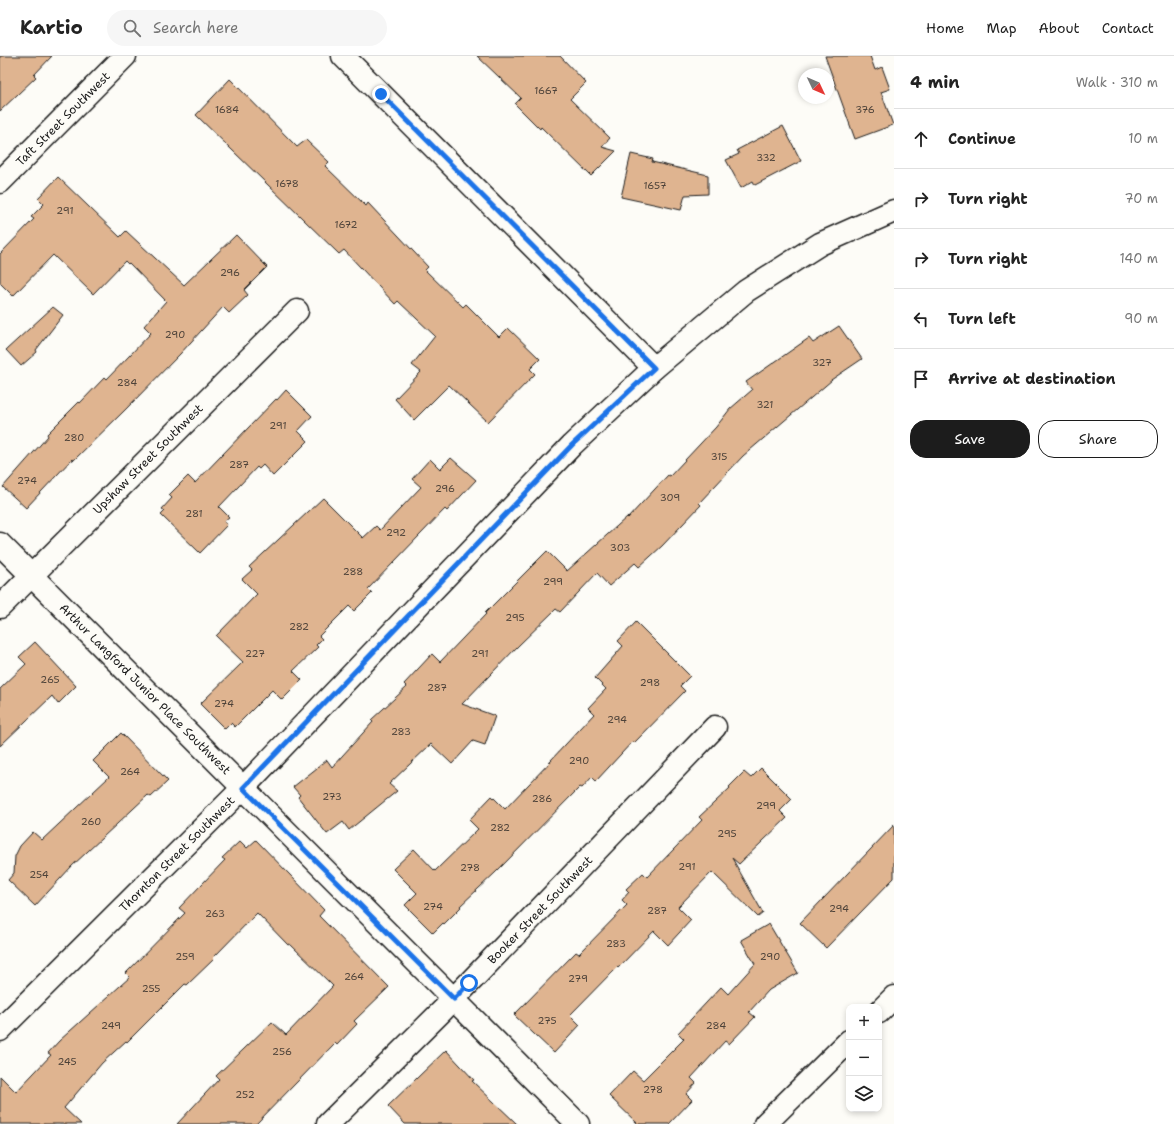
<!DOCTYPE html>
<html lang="en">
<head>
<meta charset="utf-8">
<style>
	:root { --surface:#fff; --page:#f6f6f6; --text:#222; --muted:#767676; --line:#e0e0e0; --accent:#1c1c1c }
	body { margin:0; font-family:"Shantell Sans",sans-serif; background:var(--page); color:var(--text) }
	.controls { position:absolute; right:12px; bottom:12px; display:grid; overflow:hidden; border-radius:8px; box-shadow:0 2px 6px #0003 }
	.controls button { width:36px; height:36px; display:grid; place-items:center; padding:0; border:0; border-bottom:1px solid var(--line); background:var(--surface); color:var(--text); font:20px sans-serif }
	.compass { position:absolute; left:798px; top:12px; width:36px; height:36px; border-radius:50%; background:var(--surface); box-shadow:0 2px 6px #0003; rotate:134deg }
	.stop { position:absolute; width:12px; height:12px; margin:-9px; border:3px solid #1a73e8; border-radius:50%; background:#fff }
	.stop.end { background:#1a73e8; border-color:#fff; box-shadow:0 1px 4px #0008 }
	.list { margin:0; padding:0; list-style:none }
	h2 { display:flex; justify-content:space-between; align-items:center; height:52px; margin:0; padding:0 16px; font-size:17px }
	h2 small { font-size:13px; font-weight:400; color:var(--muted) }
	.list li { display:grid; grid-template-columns:26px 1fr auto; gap:12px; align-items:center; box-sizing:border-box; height:60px; padding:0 16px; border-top:1px solid var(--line) }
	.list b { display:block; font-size:15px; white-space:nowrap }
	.list em { font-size:13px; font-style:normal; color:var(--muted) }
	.actions { display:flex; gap:8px; padding:12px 16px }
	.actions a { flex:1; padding:9px 0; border:1px solid var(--accent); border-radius:16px; text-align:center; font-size:14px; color:var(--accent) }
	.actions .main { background:var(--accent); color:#fff }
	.icon { flex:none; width:22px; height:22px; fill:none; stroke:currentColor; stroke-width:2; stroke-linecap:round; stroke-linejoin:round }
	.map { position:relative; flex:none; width:894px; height:1068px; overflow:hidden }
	header { display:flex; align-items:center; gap:24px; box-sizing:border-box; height:56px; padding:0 20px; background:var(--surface); border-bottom:1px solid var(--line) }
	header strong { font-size:19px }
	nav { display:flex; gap:22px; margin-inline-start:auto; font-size:14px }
	.search { width:280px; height:36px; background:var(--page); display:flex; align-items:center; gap:10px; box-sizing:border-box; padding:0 14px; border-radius:22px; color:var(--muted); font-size:15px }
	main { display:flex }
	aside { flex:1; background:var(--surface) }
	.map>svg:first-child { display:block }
</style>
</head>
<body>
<header>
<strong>Kartio</strong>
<div class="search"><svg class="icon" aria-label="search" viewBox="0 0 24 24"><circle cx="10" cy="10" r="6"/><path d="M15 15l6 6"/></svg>Search here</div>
<nav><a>Home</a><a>Map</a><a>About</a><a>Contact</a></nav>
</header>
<main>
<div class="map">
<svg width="894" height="1068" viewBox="0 0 894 1068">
	<rect width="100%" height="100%" fill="#fdfcf7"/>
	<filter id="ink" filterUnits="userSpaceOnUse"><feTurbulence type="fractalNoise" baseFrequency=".025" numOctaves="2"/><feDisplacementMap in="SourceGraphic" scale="8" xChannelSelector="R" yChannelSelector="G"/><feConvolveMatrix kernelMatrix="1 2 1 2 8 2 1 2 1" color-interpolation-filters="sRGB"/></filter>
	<g filter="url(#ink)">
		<g fill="#dfb490" stroke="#1c1c1c">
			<path d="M0,0H52L34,19L36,21L0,55Z"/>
			<path d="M477,0H560L586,27L570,43L610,82L602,91L616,95L591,120L541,71L540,73L515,48L521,42Z"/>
			<path d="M825,0H870L875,14L882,11L890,33L881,36L893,69L855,83Z"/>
			<path d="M230,23L297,91L306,84L329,106L325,110L366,150L368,147L428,211L425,214L463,251L466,248L499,281L508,272L540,303L530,313L535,318L488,366L449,329L414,364L395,343L421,316L412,309L435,280L398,245L395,248L344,194L339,198L196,59Z"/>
			<path d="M783,70L801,105L755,129L753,125L741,132L726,104L739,98L737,94Z"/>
			<path d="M631,98L653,103L652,106L708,119V138L685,139L681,154L621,141Z"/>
			<path d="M58,121L120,181L126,175L184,229L236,179L267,211L244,234L248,239L229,257L223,251L180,298L125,354L73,405L72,403L26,452L3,431L48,380L47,378L79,346L80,347L105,321L107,323L151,277L144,270L166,245L129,207L128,208L125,205L93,238L53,199L13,240L0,227V198L34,163L31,161L44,148L38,142Z"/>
			<path d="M53,251L63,259L36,294L37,296L21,310L6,294Z"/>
			<path d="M839,270L862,303L831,324H832L743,400L699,447L701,449L662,490L639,511L635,507L609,530L597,517L560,556L556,553L518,590L462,648L495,660L485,689L473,685L452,708L431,688L389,728L397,735L349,774L343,766L327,778L298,741L300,739L293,731L327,704L332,711L373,666L371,664L407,631L404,628L432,598L440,606L486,558L485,557L547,495L567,515L627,461L628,462L668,419L670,420L716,371L730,353L752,334L746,326L809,282L813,287Z"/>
			<path d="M286,334L312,360L298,375L308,385L273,420L263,409L259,413L257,411L219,451L229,461L224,465L227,469L200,497L161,459L165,455L162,453L172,442L169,439L188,420L195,427L276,343L277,344Z"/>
			<path d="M451,402L476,424L447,455L445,453L368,533L372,537L354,555L349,550L319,580L322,583L316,589L318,591L293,615L302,624L282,644L272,634L235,671L231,667L225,673L200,648L243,606L216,580L257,538L242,523L252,514L249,511L323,442L363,482L376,470L380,474L421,431L412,423L430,403L440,413Z"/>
			<path d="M636,566L690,620L680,630L685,635L634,687L633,685L596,725L592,721L582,732L580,731L496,816L460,850L461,851L444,868L443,867L433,877L405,849L417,837L393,813L414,793L435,815L478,773L469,764L492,740L505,753L552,704H551L594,658L588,652L606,633L595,622L623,590L618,585Z"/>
			<path d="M35,586L76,630L58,648L52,640L0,690V633L26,608L19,601Z"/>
			<path d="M121,677L168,725L151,741L148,739L72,810L35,850L8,824L14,817L15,800L20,790L33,776L42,784L109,721L93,705Z"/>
			<path d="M761,712L792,743L780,755L787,762L739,808L732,802L763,857L758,861L712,816L678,851L691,864L668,889L654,875L618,912L617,911L570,959L580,969L554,997L514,959L576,896L579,898L627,849L622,844L629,836L626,833L643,817L647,821L702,764L699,761L730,732L729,731L744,716L751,722Z"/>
			<path d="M894,769V822L826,892L800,867Z"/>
			<path d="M256,784L324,854L319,860L389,931L354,965L357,968L337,989L335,987L256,1068H177L219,1023L216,1020L272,966L286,979L333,930L290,888L288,889L257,857L213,902L214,903L187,929L185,928L127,986L126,985L102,1007L64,1052L81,1068H0V1020L16,1036L51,999L48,997L59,985L130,921L126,917L185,857L179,852L225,804L222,802L240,785L247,792Z"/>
			<path d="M769,868L798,917L769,934L749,956L755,961L729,988L725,985L691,1022L696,1027L686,1038L692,1044L669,1068H638L609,1040L633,1015L643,1024L684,983L678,977L721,931L728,938L755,908L741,884Z"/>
			<path d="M446,994L474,1024L472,1025L517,1068H405L388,1050Z"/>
		</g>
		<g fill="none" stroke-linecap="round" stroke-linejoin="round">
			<defs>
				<g id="minor">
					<path d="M343,0L654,312"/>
					<path d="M0,126L125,0"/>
					<path d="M0,488L578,1068"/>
					<path d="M0,551L297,255"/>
					<path d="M879,956L894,941"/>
					<path d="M0,974L243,732L572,389L654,312L746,235L820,188L894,155"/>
					<path d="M328,1068L443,954L715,671"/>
					<path d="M765,1068L849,985"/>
				</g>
			</defs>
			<use href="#minor" stroke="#1c1c1c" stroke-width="25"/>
			<use href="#minor" stroke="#fdfcf7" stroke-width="22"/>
		</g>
	</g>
	<g fill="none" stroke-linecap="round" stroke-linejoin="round" filter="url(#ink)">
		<path stroke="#1a73e8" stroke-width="5" d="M381,38L654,312L572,389L243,732L454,943L469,927"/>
	</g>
	<g text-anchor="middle" stroke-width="3.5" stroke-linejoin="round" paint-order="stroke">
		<g font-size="10" fill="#4d4239">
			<text x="546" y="38">1667</text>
			<text x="227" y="57">1684</text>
			<text x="865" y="57">376</text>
			<text x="766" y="105">332</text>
			<text x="287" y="131">1678</text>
			<text x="655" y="133">1657</text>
			<text x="65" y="158">291</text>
			<text x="346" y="172">1672</text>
			<text x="230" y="220">296</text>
			<text x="175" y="282">290</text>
			<text x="822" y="310">327</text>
			<text x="127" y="330">284</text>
			<text x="765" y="352">321</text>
			<text x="278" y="373">291</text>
			<text x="74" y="385">280</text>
			<text x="719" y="404">315</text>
			<text x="239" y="412">287</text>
			<text x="27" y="428">274</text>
			<text x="445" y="436">296</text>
			<text x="670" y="445">309</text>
			<text x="194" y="461">281</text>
			<text x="396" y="480">292</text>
			<text x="620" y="495">303</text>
			<text x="353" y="519">288</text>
			<text x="553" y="529">299</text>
			<text x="515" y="565">295</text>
			<text x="299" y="574">282</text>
			<text x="255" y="601">227</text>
			<text x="480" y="601">291</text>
			<text x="50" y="627">265</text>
			<text x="650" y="630">298</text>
			<text x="437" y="635">287</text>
			<text x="224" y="651">274</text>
			<text x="617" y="667">294</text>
			<text x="401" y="679">283</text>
			<text x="579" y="708">290</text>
			<text x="130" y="719">264</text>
			<text x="332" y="744">273</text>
			<text x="542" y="746">286</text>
			<text x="766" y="753">299</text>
			<text x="91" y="769">260</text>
			<text x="500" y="775">282</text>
			<text x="727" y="781">295</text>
			<text x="687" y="814">291</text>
			<text x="470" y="815">278</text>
			<text x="39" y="822">254</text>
			<text x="433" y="854">274</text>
			<text x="839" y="856">294</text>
			<text x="657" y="858">287</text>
			<text x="215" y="861">263</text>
			<text x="616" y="891">283</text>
			<text x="185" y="904">259</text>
			<text x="770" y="904">290</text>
			<text x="354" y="924">264</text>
			<text x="578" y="926">279</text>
			<text x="151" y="936">255</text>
			<text x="547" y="968">275</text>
			<text x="111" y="973">249</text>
			<text x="716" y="973">284</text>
			<text x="282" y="999">256</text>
			<text x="67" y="1009">245</text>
			<text x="653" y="1037">278</text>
			<text x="245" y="1042">252</text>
		</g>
		<g font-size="12" fill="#1c1c1c" stroke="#fdfcf7">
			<text transform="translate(63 63) rotate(-45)" y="4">Taft Street Southwest</text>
			<text transform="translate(148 403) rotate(-45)" y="4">Upshaw Street Southwest</text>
			<text transform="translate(145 633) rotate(45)" y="4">Arthur Langford Junior Place Southwest</text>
			<text transform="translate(177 798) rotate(-45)" y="4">Thornton Street Southwest</text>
			<text transform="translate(540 854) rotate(-46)" y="4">Booker Street Southwest</text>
		</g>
	</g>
</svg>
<div class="controls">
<button>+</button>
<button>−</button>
<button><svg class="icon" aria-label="layers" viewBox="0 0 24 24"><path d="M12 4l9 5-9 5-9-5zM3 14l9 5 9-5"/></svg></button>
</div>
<svg class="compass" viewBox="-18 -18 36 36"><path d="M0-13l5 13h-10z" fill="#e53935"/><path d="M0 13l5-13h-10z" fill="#767676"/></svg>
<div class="stop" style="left:469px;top:927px"></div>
<div class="stop end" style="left:381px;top:38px"></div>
</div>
<aside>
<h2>4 min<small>Walk · 310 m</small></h2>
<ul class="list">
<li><svg class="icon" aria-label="ahead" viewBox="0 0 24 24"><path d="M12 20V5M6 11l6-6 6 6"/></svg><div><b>Continue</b></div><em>10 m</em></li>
<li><svg class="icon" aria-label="right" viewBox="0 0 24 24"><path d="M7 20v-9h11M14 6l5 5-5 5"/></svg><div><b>Turn right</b></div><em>70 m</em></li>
<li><svg class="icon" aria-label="right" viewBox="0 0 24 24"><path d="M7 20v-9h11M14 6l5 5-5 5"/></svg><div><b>Turn right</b></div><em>140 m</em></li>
<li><svg class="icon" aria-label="left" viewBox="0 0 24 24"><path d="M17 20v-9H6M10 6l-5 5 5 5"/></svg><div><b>Turn left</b></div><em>90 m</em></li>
<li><svg class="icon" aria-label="arrive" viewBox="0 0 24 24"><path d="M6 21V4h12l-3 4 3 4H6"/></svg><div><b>Arrive at destination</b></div></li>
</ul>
<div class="actions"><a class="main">Save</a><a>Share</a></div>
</aside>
</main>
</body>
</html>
